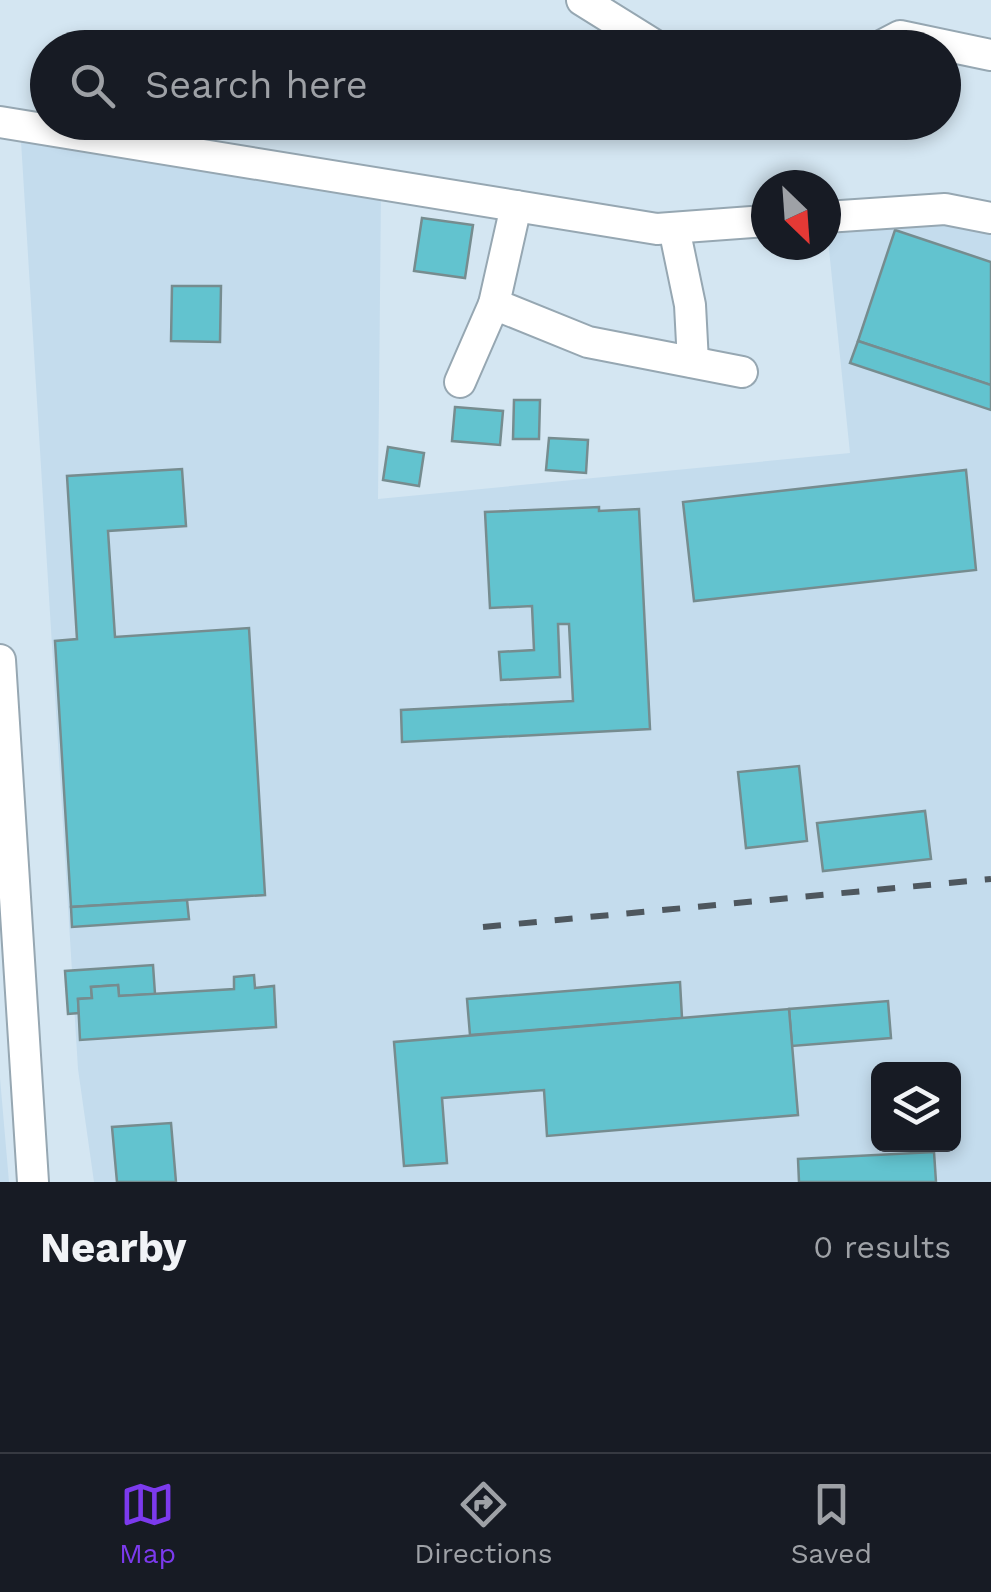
<!DOCTYPE html>
<html lang="en">
<head>
<meta charset="utf-8">
<style>
	:root { --surface:#171b24; --page:#20242c; --text:#f1f3f6; --muted:#9ea1a6; --line:#363941; --accent:#7c3aed }
	body { margin:0; font-family:"Work Sans",sans-serif; background:var(--page); color:var(--text) }
	.controls { position:absolute; right:30px; bottom:30px; display:grid; overflow:hidden; border-radius:15px; box-shadow:0 5px 15px #0003 }
	.controls button { width:90px; height:90px; display:grid; place-items:center; padding:0; border:0; border-bottom:2px solid var(--line); background:var(--surface); color:var(--text); font:50px sans-serif }
	.compass { position:absolute; left:751px; top:170px; width:90px; height:90px; border-radius:50%; background:var(--surface); box-shadow:0 5px 15px #0003; rotate:155deg }
	.list { margin:0; padding:0; list-style:none }
	h2 { display:flex; justify-content:space-between; align-items:center; height:130px; margin:0; padding:0 40px; font-size:42px }
	h2 small { font-size:32px; font-weight:400; color:var(--muted) }
	.icon { flex:none; width:55px; height:55px; fill:none; stroke:currentColor; stroke-width:2; stroke-linecap:round; stroke-linejoin:round }
	.map { position:relative; flex:none; width:991px; height:1182px; overflow:hidden }
	.search { position:absolute; background:var(--surface); box-shadow:0 5px 15px #0003; left:30px; right:30px; top:30px; height:110px; display:flex; align-items:center; gap:25px; box-sizing:border-box; padding:0 35px; border-radius:55px; color:var(--muted); font-size:38px }
	.sheet { height:270px; background:var(--surface) }
	nav { display:flex; justify-content:space-around; align-items:center; box-sizing:border-box; height:140px; border-top:2px solid var(--line); background:var(--surface); font-size:28px; color:var(--muted) }
	nav a { display:grid; justify-items:center; gap:5px }
	nav .on { color:var(--accent) }
	.map>svg:first-child { display:block }
</style>
</head>
<body>
<div class="map">
<svg width="991" height="1182" viewBox="0 0 991 1182">
	<rect width="100%" height="100%" fill="#d4e6f2"/>
	<g fill="#c4dced" fill-rule="evenodd">
		<path d="M21,141L381,192L378,499L850,453L828,240L885,205L991,212V1182H94L78,1069ZM878,1070H954V1144H878Z"/>
		<path d="M0,1078L9,1182H0Z"/>
	</g>
	<g fill="#62c3cf" stroke="#768c8f" stroke-width="2.5">
		<path d="M422,218L473,225L465,278L414,271Z"/>
		<path d="M895,230L991,262V385L858,341Z"/>
		<path d="M172,286H221L220,342L171,341Z"/>
		<path d="M858,341L991,385V410L850,363Z"/>
		<path d="M514,400H540L539,439H513Z"/>
		<path d="M455,407L503,411L500,445L452,441Z"/>
		<path d="M549,438L588,440L586,473L546,470Z"/>
		<path d="M388,447L424,453L419,486L383,480Z"/>
		<path d="M182,469L186,526L108,531L115,637L249,628L265,895L71,907L55,641L77,639L67,476Z"/>
		<path d="M966,470L976,570L694,601L683,502Z"/>
		<path d="M599,507V511L639,509L650,729L402,742L401,710L573,701L569,624H558L560,677L501,680L499,652L534,650L532,606L490,608L485,512Z"/>
		<path d="M799,766L807,841L746,848L738,772Z"/>
		<path d="M925,811L931,859L823,871L817,823Z"/>
		<path d="M187,900L189,919L72,927L71,907Z"/>
		<path d="M153,965L155,994L119,996L118,985L91,987L92,998L78,999L79,1013L68,1014L65,971Z"/>
		<path d="M254,975L255,988L274,986L276,1027L80,1040L78,999L92,998L91,987L118,985L119,996L234,989V977Z"/>
		<path d="M680,982L682,1018L470,1035L467,999Z"/>
		<path d="M888,1001L891,1038L792,1046L789,1009Z"/>
		<path d="M789,1009L798,1115L547,1136L544,1090L442,1098L447,1163L404,1166L394,1042Z"/>
		<path d="M171,1123L176,1182H117L112,1127Z"/>
		<path d="M934,1152L936,1182H799L798,1159Z"/>
	</g>
	<g fill="none" stroke-linecap="round" stroke-linejoin="round">
		<defs>
			<g id="minor">
				<path d="M582,0L659,48"/>
				<path d="M877,48L900,36L991,55"/>
				<path d="M0,122L657,229L766,221"/>
				<path d="M516,206L494,304L588,342L742,372"/>
				<path d="M826,217L945,209L991,218"/>
				<path d="M674,228L690,305L693,362"/>
				<path d="M460,382L494,304"/>
				<path d="M0,660L33,1182"/>
			</g>
		</defs>
		<use href="#minor" stroke="#96a7b2" stroke-width="34"/>
		<use href="#minor" stroke="#fff" stroke-width="30"/>
		<path stroke="#4e575e" stroke-width="6" stroke-dasharray="18 18" stroke-linecap="butt" d="M483,927L991,879"/>
	</g>
</svg>
<div class="controls">
<button><svg class="icon" aria-label="layers" viewBox="0 0 24 24"><path d="M12 4l9 5-9 5-9-5zM3 14l9 5 9-5"/></svg></button>
</div>
<svg class="compass" viewBox="-18 -18 36 36"><path d="M0-13l5 13h-10z" fill="#e53935"/><path d="M0 13l5-13h-10z" fill="#9ea1a6"/></svg>
<div class="search"><svg class="icon" aria-label="search" viewBox="0 0 24 24"><circle cx="10" cy="10" r="6"/><path d="M15 15l6 6"/></svg>Search here</div>
</div>
<section class="sheet">
<h2>Nearby<small>0 results</small></h2>
<ul class="list">
</ul>
</section>
<nav>
<a class="on"><svg class="icon" aria-label="map" viewBox="0 0 24 24"><path d="M3 6l6-2 6 2 6-2v14l-6 2-6-2-6 2zM9 4v14M15 6v14"/></svg>Map</a>
<a><svg class="icon" aria-label="directions" viewBox="0 0 24 24"><path d="M12 3l9 9-9 9-9-9zM9 14v-3h6M13 9l2 2-2 2"/></svg>Directions</a>
<a><svg class="icon" aria-label="saved" viewBox="0 0 24 24"><path d="M7 4h10v16l-5-4-5 4z"/></svg>Saved</a>
</nav>
</body>
</html>
